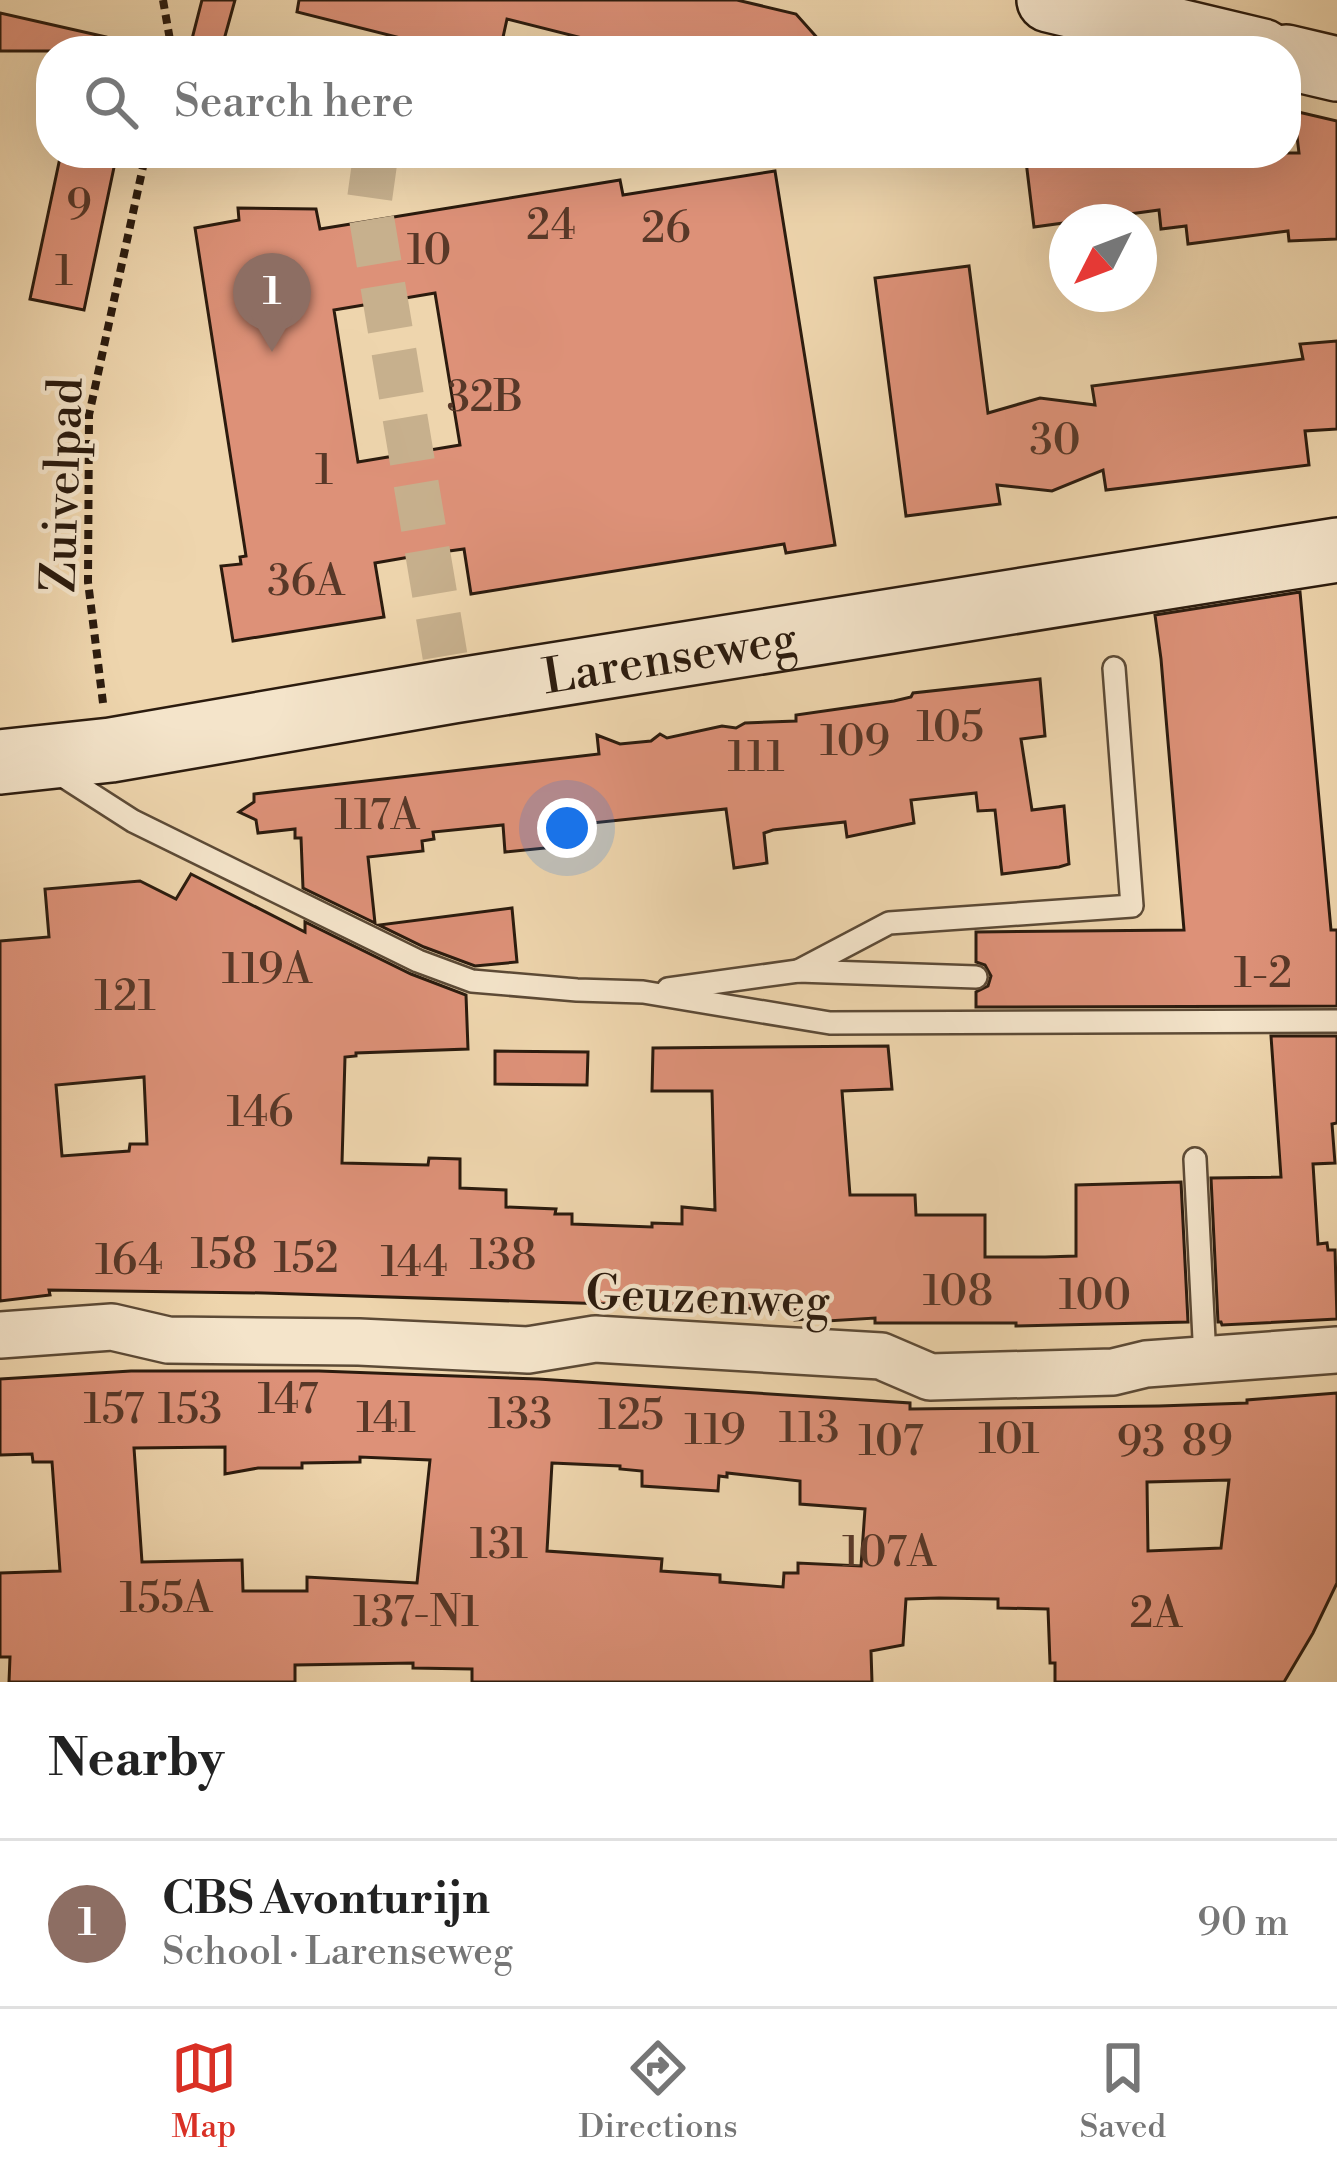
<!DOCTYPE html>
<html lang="en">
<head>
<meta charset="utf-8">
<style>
	:root { --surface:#fff; --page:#f2f2f2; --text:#222; --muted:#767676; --line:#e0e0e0; --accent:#d93025 }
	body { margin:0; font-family:"Libre Bodoni",serif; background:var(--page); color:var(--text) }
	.compass { position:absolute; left:1049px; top:204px; width:108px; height:108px; border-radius:50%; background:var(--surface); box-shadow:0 12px 48px #0002; rotate:228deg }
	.you { position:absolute; left:567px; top:828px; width:42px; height:42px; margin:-30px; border:9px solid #fff; border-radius:50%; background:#1a73e8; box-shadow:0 0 0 18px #1a73e833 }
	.badge { display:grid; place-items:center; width:78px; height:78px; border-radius:50%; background:var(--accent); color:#fff; font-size:39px; font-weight:700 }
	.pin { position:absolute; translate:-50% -99px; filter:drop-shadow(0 3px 6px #0008) }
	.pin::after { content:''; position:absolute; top:63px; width:42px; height:36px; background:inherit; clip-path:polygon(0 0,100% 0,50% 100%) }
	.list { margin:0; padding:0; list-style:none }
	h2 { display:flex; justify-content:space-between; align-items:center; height:156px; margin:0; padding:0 48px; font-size:51px }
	h2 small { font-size:39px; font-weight:400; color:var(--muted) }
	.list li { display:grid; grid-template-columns:78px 1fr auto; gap:36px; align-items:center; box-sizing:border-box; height:168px; padding:0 48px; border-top:3px solid var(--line) }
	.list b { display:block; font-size:45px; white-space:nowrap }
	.list p { margin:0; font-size:39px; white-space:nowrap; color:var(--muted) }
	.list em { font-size:39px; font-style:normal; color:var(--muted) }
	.icon { flex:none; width:66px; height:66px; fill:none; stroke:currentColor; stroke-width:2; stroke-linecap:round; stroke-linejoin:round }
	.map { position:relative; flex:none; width:1337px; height:1682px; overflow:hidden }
	.search { position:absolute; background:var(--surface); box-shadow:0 12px 48px #0002; left:36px; right:36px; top:36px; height:132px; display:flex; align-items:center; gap:30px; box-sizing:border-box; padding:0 42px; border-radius:48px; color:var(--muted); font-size:45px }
	.sheet { height:324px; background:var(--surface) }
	nav { display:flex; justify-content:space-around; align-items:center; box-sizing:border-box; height:168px; border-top:3px solid var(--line); background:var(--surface); font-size:33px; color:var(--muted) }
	nav a { display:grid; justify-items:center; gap:6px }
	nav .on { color:var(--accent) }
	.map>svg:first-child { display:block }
</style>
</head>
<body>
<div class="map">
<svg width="1337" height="1682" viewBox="0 0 1337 1682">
	<rect width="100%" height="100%" fill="#eed5ad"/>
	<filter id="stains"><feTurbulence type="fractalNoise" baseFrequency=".00167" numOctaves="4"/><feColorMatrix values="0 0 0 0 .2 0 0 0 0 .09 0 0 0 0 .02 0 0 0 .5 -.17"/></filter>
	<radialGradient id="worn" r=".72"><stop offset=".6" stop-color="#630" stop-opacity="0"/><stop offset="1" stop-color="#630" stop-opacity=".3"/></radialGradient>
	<g fill="#dd9178" stroke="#2b1b0e" stroke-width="3" fill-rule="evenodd">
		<path d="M202,0H235L222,47L192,39Z"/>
		<path d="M299,0H737L796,14L829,51H652L595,38L594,41L507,19L500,51H452L297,12Z"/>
		<path d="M0,13L106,37L105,51H0Z"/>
		<path d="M1294,111L1337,121V239L1289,241L1288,231L1188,244L1186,226L1161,229L1159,210L1034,227L1025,153H1299Z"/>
		<path d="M61,153H117L84,310L30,299Z"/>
		<path d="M775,171L835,545L786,553L784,544L471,594L464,549L427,554L375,563L384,617L233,641L221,566L241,564L240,557L246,556L195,228L239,220L238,208L316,209L320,229L620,180L623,195ZM435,293L460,445L358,462L334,310Z"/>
		<path d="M969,266L988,413L1040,398L1095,405L1092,386L1303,359L1300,344L1337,341V429L1305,431L1309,465L1106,490L1103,470L1052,491L997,485L1000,504L906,516L875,278Z"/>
		<path d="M1300,592L1331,930H1337V1006L976,1007V992L988,986L991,976L985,965L976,962V932L1184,930L1161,659L1155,615Z"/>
		<path d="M1040,679L1045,736L1021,739L1032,810L1064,806L1069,864L1059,867L1002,874L995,810L978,811L976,793L911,800L914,823L847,837L845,822L773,830L764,833L767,863L734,868L726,809L582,824L585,844L505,852L503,825L433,832L434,839L422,841L423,851L368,857L375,923L303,888L301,838H295V829L258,833L256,820L239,812L254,802V794L599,754L597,735L620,744L651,741L660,734L667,738L722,726L736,728L745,723L796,721V715L894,701L911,697L913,693Z"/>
		<path d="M191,874L305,932V922L411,974L466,995L468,1049L356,1053V1056L345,1057L342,1163L428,1165L429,1158L460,1159V1188L506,1190V1207L556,1209L555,1214H572V1224L652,1227V1223L682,1224V1207L715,1210L712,1091H652L653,1048L888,1046L892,1089L842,1091L850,1195H915L916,1215H985V1257H1045L1076,1256V1185L1181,1182L1188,1322L1016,1326V1323H875V1318L827,1321L826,1318L795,1320V1310L264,1293L49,1290L50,1295L0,1301V941L49,937L45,889L140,881L176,899ZM144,1077L147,1144H130L129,1151L62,1156L56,1085Z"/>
		<path d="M512,908L517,962L475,966L424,947L379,925Z"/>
		<path d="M1271,1036H1337V1123L1332,1124L1335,1163L1313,1164L1318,1244L1327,1243L1328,1250H1335L1337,1319L1222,1325L1221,1322H1218L1211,1178L1281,1177Z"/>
		<path d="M495,1051L588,1052L587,1085L495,1084Z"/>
		<path d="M131,1371H319L538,1379L910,1403V1409L1159,1406L1247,1403V1400L1337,1393V1583L1313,1633L1284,1682H1055V1663H1050L1048,1609L998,1608V1599L939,1598L906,1599L903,1645L871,1651L872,1682H472V1669L413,1668V1663L295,1665V1682H9L10,1657H0V1573L60,1571L52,1462H33L32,1454L0,1455V1379ZM225,1447V1474L258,1468H302V1463L360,1462V1457L430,1460L417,1583L307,1577V1591H243L242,1560L142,1562L134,1448ZM552,1463L620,1466V1469L642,1471V1486L718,1491L719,1476L727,1477V1473L800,1481V1504L865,1509L861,1566L798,1563V1573H784L783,1587L720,1582V1575L661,1571L662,1559L547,1551ZM1229,1480L1221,1548L1148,1551L1147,1482Z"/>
	</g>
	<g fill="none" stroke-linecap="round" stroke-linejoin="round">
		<path stroke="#c7b08d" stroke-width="45" stroke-dasharray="45 22" stroke-linecap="butt" d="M376,153L369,203L445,656"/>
		<defs>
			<g id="lane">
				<path d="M52,769L133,821L418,961L472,981L577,990L643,992L830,1023L1337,1021"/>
				<path d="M798,971L889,923L1132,906L1114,668"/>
				<path d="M668,989L798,971L976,977"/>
				<path d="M1195,1159L1205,1359"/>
			</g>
			<path id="street" d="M0,1335L112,1327L168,1340L359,1342L528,1350L595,1339L881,1356L930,1377L1113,1372L1146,1364L1337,1350"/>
			<g id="secondary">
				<path d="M1049,0L1262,51"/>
				<path d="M1286,57L1337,69"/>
				<path id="s1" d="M0,762L111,750L453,691L1337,550"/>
			</g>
		</defs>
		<use href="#lane" stroke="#5c4a36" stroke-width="26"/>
		<use href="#street" stroke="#5c4a36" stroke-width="50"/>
		<use href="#secondary" stroke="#2b1b0e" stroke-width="68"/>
		<g stroke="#2b1b0e" stroke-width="8" stroke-dasharray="9 6" stroke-linecap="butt">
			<path d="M163,0L170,40L168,51"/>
			<path d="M103,703L88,582L89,415L146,153"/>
		</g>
		<use href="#lane" stroke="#f4e4ca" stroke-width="21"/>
		<use href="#street" stroke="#f4e4ca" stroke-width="45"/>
		<use href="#secondary" stroke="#f4e4ca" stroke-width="63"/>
	</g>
	<g text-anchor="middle" stroke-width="9" stroke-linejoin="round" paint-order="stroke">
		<g font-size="42" fill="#583828">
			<text x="79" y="219">9</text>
			<text x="551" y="239">24</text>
			<text x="666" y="242">26</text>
			<text x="429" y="264">10</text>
			<text x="64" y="285">1</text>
			<text x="485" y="411">32B</text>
			<text x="1055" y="454">30</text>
			<text x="324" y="484">1</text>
			<text x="306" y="595">36A</text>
			<text x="950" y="741">105</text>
			<text x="855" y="755">109</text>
			<text x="756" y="771">111</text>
			<text x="377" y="829">117A</text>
			<text x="267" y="983">119A</text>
			<text x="1263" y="987">1-2</text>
			<text x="125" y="1010">121</text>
			<text x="260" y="1126">146</text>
			<text x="224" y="1268">158</text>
			<text x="503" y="1269">138</text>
			<text x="306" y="1272">152</text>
			<text x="129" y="1274">164</text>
			<text x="414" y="1276">144</text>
			<text x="958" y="1305">108</text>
			<text x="1095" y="1309">100</text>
			<text x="288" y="1413">147</text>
			<text x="114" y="1423">157</text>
			<text x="190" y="1423">153</text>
			<text x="520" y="1428">133</text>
			<text x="631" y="1429">125</text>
			<text x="386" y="1432">141</text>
			<text x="809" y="1442">113</text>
			<text x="715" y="1444">119</text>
			<text x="1009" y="1453">101</text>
			<text x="891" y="1455">107</text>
			<text x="1207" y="1455">89</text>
			<text x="1141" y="1456">93</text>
			<text x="499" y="1558">131</text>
			<text x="889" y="1566">107A</text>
			<text x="166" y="1612">155A</text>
			<text x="416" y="1626">137-N1</text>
			<text x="1156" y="1627">2A</text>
		</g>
		<g font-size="48" fill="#2b1b0e" stroke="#f4e4ca">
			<text transform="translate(61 485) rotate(-88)" y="17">Zuivelpad</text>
			<text dy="17" stroke="none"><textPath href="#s1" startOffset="678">Larenseweg</textPath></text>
			<text transform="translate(708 1296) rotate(2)" y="17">Geuzenweg</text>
		</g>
	</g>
	<rect width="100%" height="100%" filter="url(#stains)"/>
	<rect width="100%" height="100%" fill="url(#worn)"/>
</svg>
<svg class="compass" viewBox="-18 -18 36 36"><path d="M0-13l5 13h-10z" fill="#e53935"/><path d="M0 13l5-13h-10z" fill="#767676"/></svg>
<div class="you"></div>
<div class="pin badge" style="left:272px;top:352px;background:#8d6e63">1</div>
<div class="search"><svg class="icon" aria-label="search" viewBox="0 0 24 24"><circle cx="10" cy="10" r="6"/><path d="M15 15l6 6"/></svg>Search here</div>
</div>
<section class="sheet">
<h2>Nearby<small></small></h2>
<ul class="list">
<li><span class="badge" style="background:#8d6e63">1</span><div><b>CBS Avonturijn</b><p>School · Larenseweg</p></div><em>90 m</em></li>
</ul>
</section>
<nav>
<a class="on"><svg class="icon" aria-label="map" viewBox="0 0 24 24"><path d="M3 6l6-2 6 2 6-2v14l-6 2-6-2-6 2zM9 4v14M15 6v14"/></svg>Map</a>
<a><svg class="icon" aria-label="directions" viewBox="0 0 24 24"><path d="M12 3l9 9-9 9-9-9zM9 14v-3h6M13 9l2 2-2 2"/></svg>Directions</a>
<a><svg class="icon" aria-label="saved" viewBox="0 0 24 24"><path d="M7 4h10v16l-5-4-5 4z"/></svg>Saved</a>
</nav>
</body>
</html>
